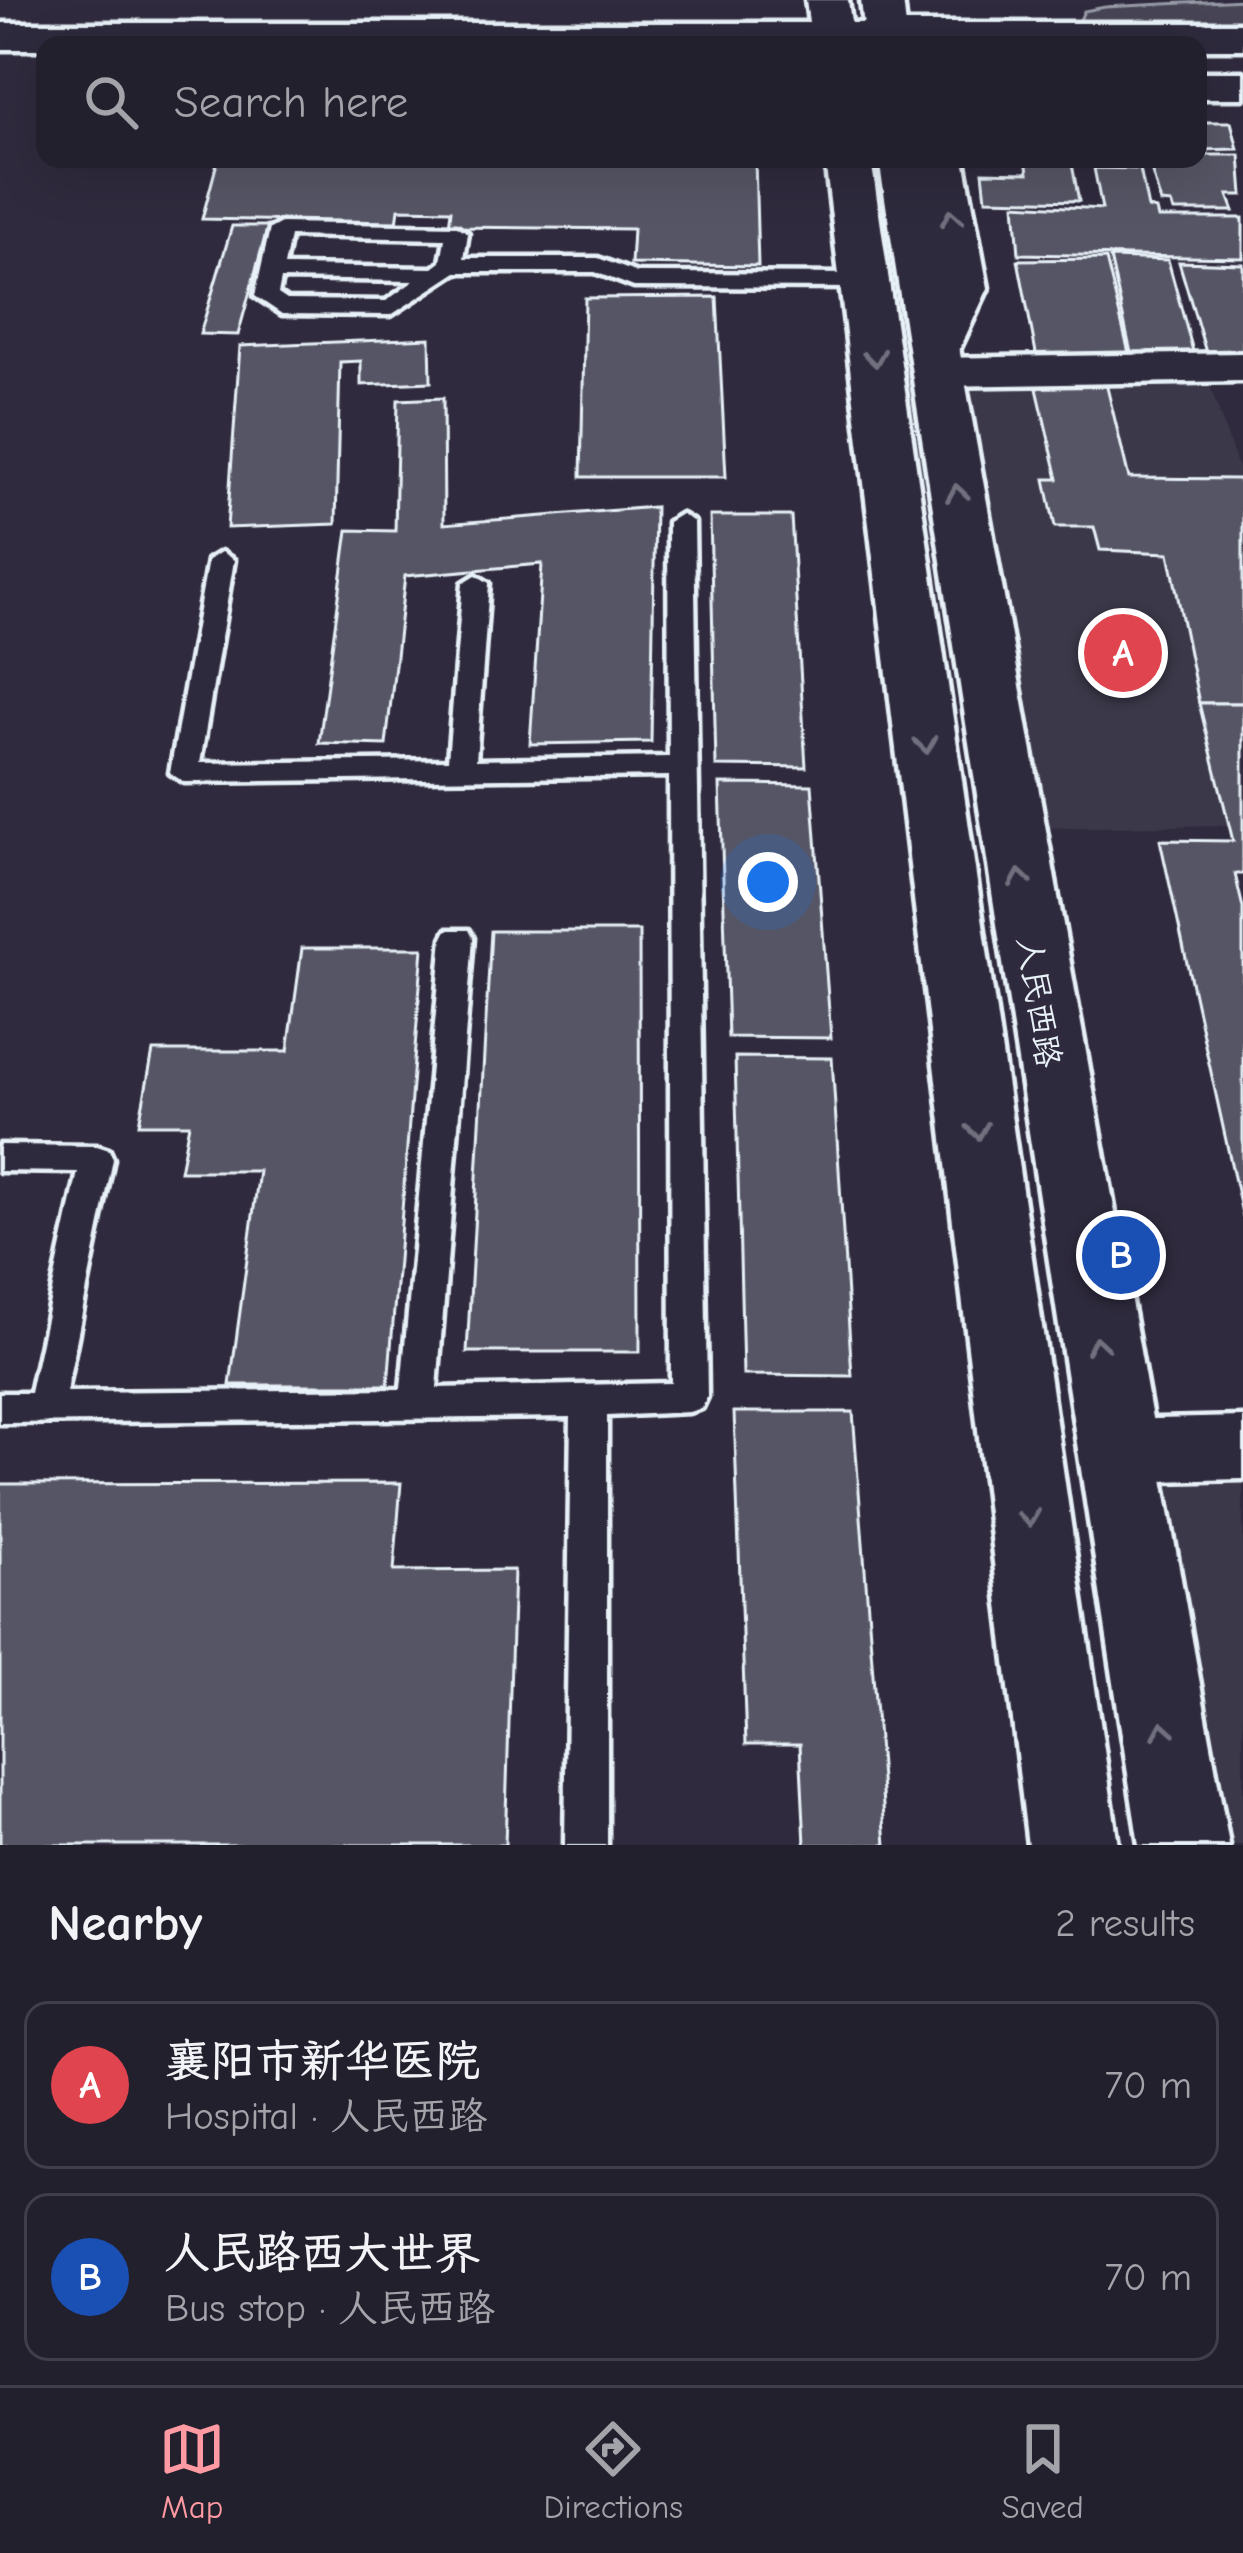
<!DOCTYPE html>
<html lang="en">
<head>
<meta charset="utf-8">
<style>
	:root { --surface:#23202e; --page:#2f2d3a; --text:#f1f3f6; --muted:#a3a3aa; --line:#403e4a; --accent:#ff9aa2 }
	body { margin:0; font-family:"Comic Neue","LXGW WenKai TC",sans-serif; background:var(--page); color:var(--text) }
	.you { position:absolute; left:768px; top:882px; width:42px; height:42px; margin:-30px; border:9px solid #fff; border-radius:50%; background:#1a73e8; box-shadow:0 0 0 18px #1a73e833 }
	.badge { display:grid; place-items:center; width:78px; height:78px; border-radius:50%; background:var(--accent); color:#fff; font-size:39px; font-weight:700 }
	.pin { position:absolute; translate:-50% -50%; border:6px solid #fff; box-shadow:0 3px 12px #0006 }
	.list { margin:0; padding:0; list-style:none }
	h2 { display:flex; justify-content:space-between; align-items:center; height:156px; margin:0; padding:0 48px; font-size:51px }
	h2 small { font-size:39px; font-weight:400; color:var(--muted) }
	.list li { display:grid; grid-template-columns:78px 1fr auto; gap:36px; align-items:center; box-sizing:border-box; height:168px; margin:0 24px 24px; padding:0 24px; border:3px solid var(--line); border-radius:24px }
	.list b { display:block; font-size:45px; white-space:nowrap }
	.list p { margin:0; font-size:39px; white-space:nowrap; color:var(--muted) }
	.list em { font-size:39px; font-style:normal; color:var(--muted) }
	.icon { flex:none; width:66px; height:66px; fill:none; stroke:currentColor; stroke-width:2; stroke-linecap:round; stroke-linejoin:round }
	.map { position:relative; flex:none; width:1243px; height:1845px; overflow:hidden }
	.search { position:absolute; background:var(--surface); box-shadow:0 12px 48px #0002; left:36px; right:36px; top:36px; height:132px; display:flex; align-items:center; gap:30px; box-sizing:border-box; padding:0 42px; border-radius:24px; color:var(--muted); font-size:45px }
	.sheet { height:540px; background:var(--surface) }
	nav { display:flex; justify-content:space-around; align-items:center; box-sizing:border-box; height:168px; border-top:3px solid var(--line); background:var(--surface); font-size:33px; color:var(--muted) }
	nav a { display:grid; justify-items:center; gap:6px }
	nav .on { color:var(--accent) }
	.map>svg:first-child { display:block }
</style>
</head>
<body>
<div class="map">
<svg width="1243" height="1845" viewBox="0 0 1243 1845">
	<rect width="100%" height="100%" fill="#2f2a3d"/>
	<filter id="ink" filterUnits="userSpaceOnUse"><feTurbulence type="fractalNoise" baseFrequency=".00833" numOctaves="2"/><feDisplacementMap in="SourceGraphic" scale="24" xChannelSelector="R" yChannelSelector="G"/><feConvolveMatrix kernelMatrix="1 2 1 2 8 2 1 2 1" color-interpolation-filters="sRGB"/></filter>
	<g filter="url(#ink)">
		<g fill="#3b3749">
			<path d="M1206,374L1243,482V825L1033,828L954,381Z"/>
			<path d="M1243,1448V1845H1184L1114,1451Z"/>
		</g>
		<path fill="#464455" stroke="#979aa6" stroke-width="3" d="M1243,0V32L1078,24L1084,11L1105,7Z"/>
		<g fill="#575565" stroke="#e8f1f8" stroke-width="3">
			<path d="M1198,122H1231L1238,149L1198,150Z"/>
			<path d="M1198,155H1240L1243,195H1228L1234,211H1174L1171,204L1161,203L1148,159H1198Z"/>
			<path d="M218,159H755L758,266L631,264L633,229L449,227L451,210L399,209L397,223L202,219Z"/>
			<path d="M1026,159H1071L1079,201L986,199L983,172L1028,173Z"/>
			<path d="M1094,168L1140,169L1148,208L1156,210L1158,218H1243V258L1019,254L1015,204L1102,209Z"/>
			<path d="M232,226H268L238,335L200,334Z"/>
			<path d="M1110,258L1168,260L1196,362H1133Z"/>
			<path d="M1106,259L1130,357L1037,358L1018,260Z"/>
			<path d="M1179,262L1243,264V359H1208Z"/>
			<path d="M717,297L726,477H581L585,298Z"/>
			<path d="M430,338L431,382L361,385V361L340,362L336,524L227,528L240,346Z"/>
			<path d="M1105,379L1129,478L1239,479L1243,493V703H1199L1169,553L1100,550L1094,527H1055L1045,479H1058L1035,380Z"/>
			<path d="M443,398L444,524L655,507L651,742L530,744L542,564L405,576L386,745L319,743L348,530L395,531L398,400Z"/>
			<path d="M710,516H791L806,767L716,766Z"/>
			<path d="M1199,703H1243V874H1235L1243,908V1218L1160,840L1233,841Z"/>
			<path d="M720,784L812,785L831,1038L728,1037Z"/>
			<path d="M491,931H639L640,1352H467Z"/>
			<path d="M302,948H423L388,1385H230L259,1171H180L189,1124H139L153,1051H288Z"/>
			<path d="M735,1057L832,1058L852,1376L743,1375Z"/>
			<path d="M734,1412H853L886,1845H805L800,1744H746Z"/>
			<path d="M401,1483L394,1571L514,1570L505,1845H0V1484Z"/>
		</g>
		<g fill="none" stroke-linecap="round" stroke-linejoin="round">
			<defs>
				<g id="lane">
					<path d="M281,223L457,226L468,233L464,258H598L637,273L864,274L875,281L864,288L634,287L595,272H457L391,315L282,314L255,296L270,229ZM290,236L445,239L441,262L433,268L284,266ZM281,279L414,281L386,301L287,300L278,294Z"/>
					<path d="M681,514L694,522L707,1397L702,1408L689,1412L607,1416V1845H565L571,1417L0,1423V1393H30L78,1172L0,1171V1145L97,1146L109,1150L113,1159L66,1392L401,1389L443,938L447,930H469L473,938L437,1388L671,1383L669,776L184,782L170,773L208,560L221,552L234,560L200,763L448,760L463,583L476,575L489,583L476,760L669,757L668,522Z"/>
				</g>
				<g id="street">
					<path d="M1243,353V381L937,386L920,382L914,372L920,362L937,358Z"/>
					<path d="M1243,1417V1479L1114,1482L1088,1473L1078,1451L1088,1429L1114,1420Z"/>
				</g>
				<g id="secondary">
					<path d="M0,23H1243V49H1198V45H45V49H0Z"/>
					<rect x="1198" y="72" width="45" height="26"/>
					<path d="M918,159H964L988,288L952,365L934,369L916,365L909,354L938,288Z"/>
				</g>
				<g id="primary">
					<path d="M806,0H848L854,45H812Z"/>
					<path d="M861,0H903L908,45H866Z"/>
					<path d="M825,159H871L1118,1845H1028Z"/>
					<path d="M879,159H925L1229,1845H1139Z"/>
				</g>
			</defs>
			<use href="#lane" stroke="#e8f1f8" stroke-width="9"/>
			<use href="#street" stroke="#e8f1f8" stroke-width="9"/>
			<use href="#secondary" stroke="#e8f1f8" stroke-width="9"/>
			<use href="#primary" stroke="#e8f1f8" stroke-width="9"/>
			<use href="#lane" fill="#2f2a3d" fill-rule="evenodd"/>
			<use href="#street" fill="#2f2a3d" fill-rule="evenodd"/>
			<use href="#secondary" fill="#2f2a3d" fill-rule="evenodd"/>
			<use href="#primary" fill="#2f2a3d" fill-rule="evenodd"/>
		</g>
		<defs><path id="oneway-chevron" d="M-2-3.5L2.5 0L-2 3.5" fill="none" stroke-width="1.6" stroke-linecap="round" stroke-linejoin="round" transform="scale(3)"/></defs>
		<g stroke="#70707e">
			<use href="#oneway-chevron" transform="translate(951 218) rotate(-100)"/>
			<use href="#oneway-chevron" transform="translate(875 358) rotate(82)"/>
			<use href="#oneway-chevron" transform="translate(957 493) rotate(-99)"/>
			<use href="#oneway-chevron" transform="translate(926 745) rotate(82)"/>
			<use href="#oneway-chevron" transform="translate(1020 878) rotate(-99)"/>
			<use href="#oneway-chevron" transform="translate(978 1131) rotate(82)"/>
			<use href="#oneway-chevron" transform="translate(1097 1345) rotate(-99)"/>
			<use href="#oneway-chevron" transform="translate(1029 1518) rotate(82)"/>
			<use href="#oneway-chevron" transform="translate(1163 1730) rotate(-100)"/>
		</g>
	</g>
	<g text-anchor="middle" stroke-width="9" stroke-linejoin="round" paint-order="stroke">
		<g font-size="33" fill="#e8f1f8" stroke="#2f2a3d">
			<text transform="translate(1040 1002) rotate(81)" y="12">人民西路</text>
		</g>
	</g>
</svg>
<div class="you"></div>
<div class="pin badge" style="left:1123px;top:653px;background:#e0444e">A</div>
<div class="pin badge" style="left:1121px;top:1255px;background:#1a4fb4">B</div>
<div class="search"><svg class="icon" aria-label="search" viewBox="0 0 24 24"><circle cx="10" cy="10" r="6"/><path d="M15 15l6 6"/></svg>Search here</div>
</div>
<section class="sheet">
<h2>Nearby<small>2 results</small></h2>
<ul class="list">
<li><span class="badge" style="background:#e0444e">A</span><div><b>襄阳市新华医院</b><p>Hospital · 人民西路</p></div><em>70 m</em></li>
<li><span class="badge" style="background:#1a4fb4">B</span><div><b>人民路西大世界</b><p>Bus stop · 人民西路</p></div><em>70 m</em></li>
</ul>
</section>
<nav>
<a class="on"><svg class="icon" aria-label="map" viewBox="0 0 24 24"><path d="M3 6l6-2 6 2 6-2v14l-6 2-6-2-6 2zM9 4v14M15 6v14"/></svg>Map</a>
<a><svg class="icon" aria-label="directions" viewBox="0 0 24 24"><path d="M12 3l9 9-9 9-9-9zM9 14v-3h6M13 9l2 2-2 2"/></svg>Directions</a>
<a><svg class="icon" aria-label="saved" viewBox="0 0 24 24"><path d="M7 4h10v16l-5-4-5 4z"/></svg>Saved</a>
</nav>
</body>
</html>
